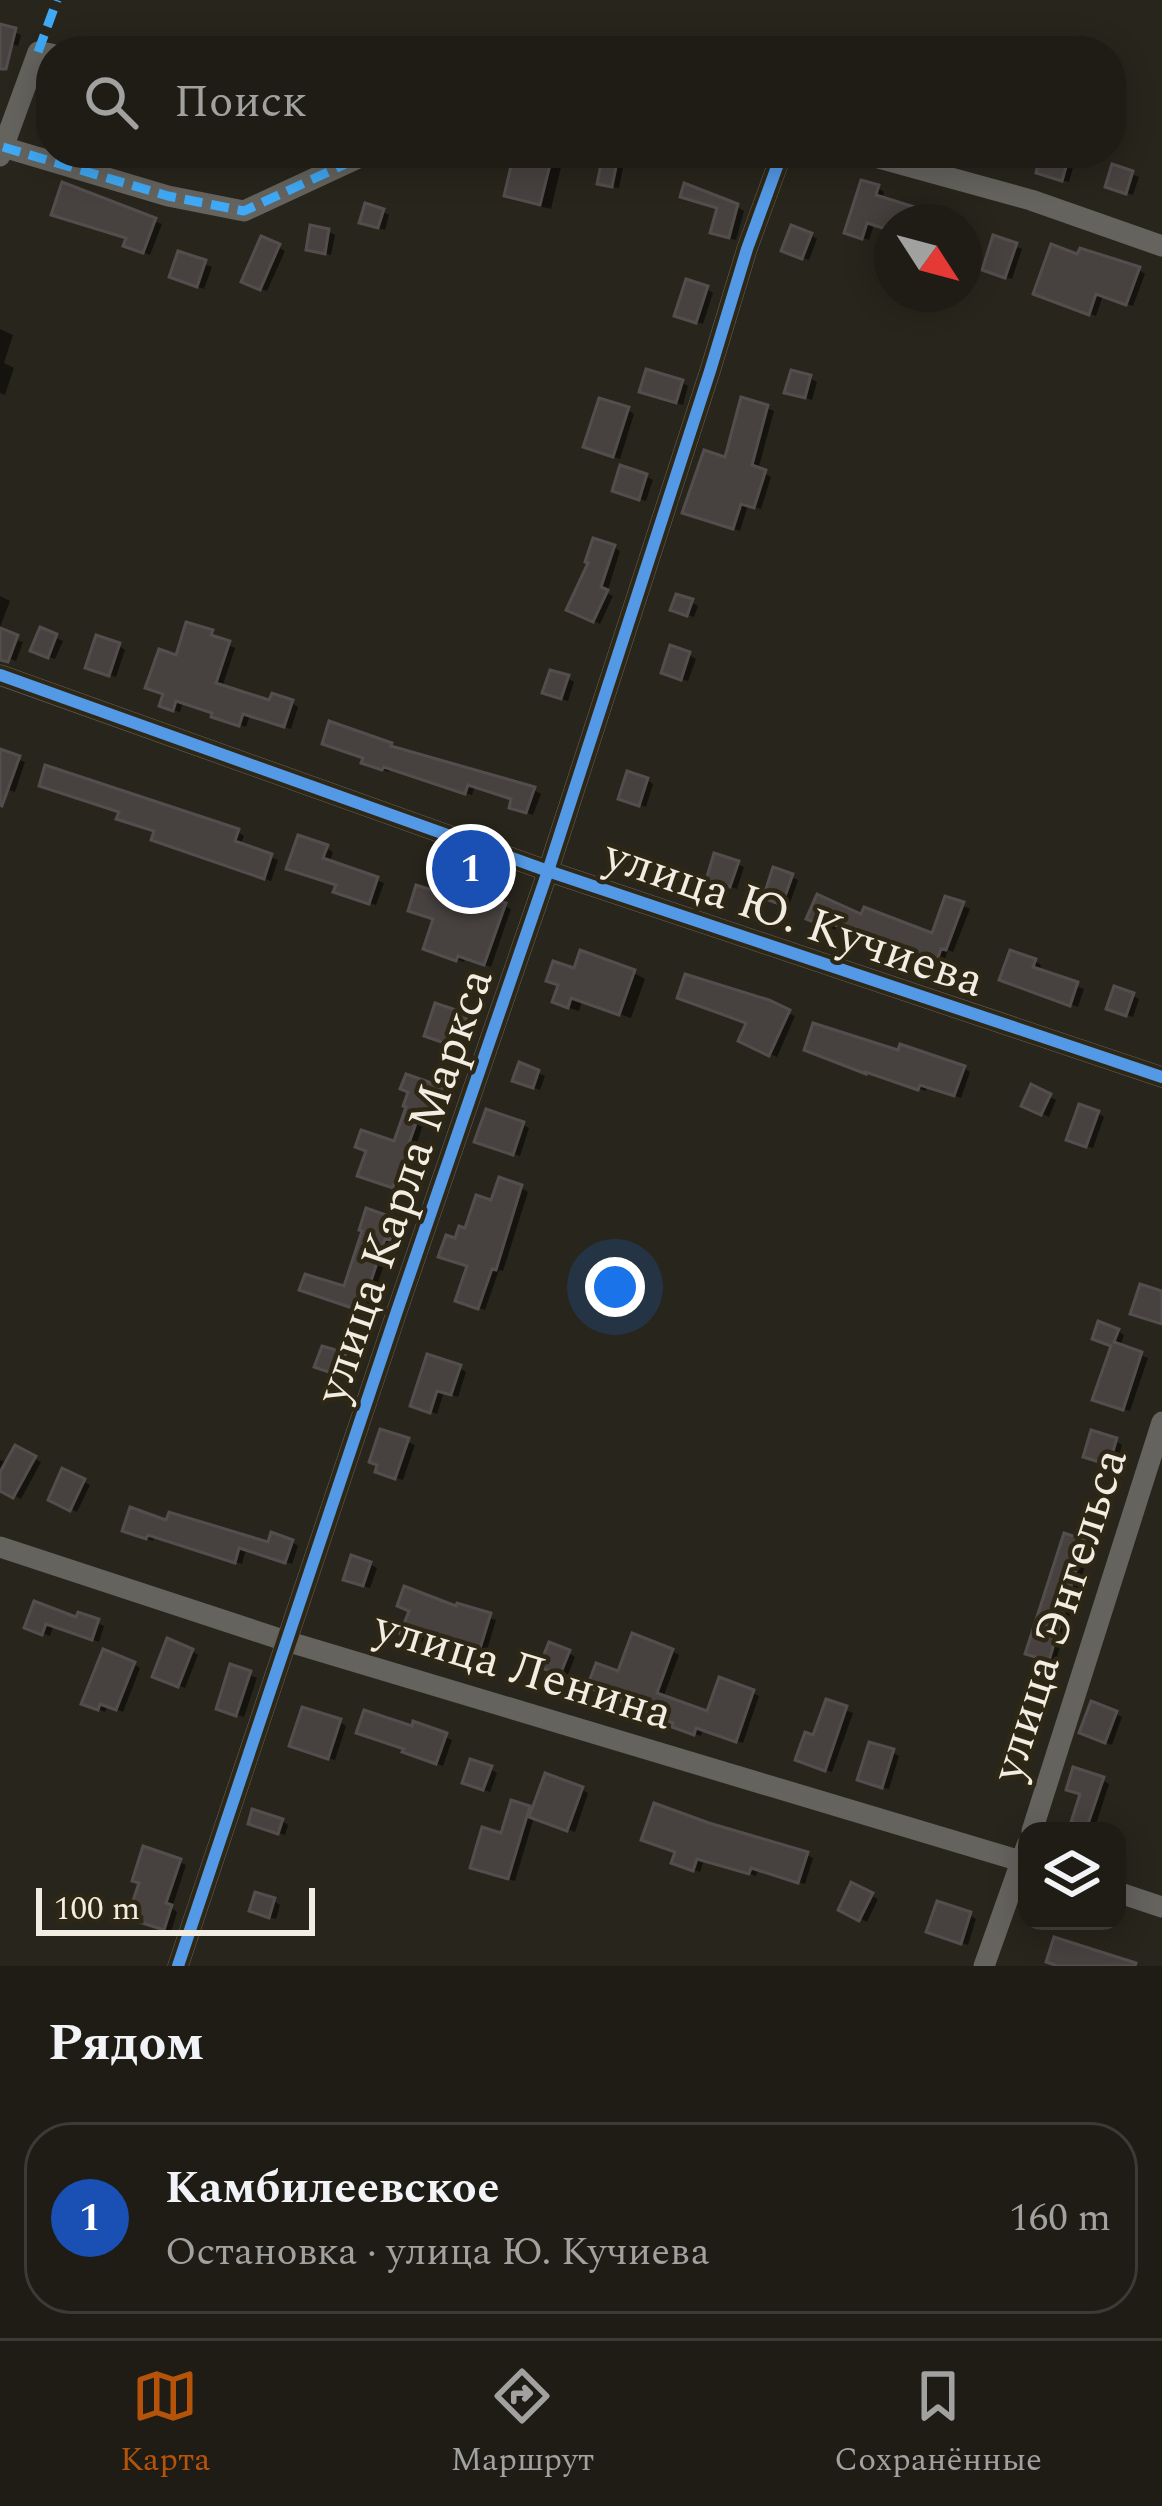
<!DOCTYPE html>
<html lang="ru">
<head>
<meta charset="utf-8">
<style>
	:root { --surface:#1e1c15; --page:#26251e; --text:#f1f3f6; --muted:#a1a1a0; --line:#3c3a34; --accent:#b45309 }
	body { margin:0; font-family:Spectral,serif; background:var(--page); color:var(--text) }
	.controls { position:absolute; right:36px; bottom:36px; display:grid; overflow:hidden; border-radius:24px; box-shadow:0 6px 30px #0003 }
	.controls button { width:108px; height:108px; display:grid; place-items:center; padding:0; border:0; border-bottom:3px solid var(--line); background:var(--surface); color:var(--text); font:60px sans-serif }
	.compass { position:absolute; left:874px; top:204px; width:108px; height:108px; border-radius:50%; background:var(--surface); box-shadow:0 6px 30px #0003; rotate:126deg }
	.scale { position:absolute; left:36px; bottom:30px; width:279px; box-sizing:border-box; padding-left:12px; border:6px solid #f1ede2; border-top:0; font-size:33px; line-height:42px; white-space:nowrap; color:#f1ede2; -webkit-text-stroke:9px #2e2716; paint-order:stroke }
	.you { position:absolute; left:615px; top:1287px; width:42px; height:42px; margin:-30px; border:9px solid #fff; border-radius:50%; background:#1a73e8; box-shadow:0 0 0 18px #1a73e833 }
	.badge { display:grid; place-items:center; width:78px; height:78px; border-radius:50%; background:var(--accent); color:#fff; font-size:39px; font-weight:700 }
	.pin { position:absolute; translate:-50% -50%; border:6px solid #fff; box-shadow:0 3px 12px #0006 }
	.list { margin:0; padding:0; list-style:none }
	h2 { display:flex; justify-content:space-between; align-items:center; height:156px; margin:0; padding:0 48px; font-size:51px }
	h2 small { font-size:39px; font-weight:400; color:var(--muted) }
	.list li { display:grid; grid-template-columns:78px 1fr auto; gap:36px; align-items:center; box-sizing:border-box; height:192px; margin:0 24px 24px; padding:0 24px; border:3px solid var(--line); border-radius:48px }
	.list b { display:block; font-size:45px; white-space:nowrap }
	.list p { margin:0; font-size:39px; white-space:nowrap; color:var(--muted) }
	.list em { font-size:39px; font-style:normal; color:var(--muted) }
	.icon { flex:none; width:66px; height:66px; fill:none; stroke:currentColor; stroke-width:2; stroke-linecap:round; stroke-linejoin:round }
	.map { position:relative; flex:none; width:1162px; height:1966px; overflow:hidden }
	.search { position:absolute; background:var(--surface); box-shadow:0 6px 30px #0003; left:36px; right:36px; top:36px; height:132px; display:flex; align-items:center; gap:30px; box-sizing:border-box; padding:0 42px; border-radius:48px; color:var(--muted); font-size:45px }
	.sheet { height:372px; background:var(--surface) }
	nav { display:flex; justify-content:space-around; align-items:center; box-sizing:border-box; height:168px; border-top:3px solid var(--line); background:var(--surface); font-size:33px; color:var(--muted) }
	nav a { display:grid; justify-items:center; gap:6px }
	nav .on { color:var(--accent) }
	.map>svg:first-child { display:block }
</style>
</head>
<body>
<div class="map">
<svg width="1162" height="1966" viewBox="0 0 1162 1966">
	<rect width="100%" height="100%" fill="#28251c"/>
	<g fill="#0007">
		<path d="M0,27L21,35L18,46L0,41Z"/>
		<path d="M517,153H553L563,159L551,209L518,201L507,195Z"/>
		<path d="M1045,153H1077L1069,182L1046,176Z"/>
		<path d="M616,164L623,168L619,188L607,186Z"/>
		<path d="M1114,168L1139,177L1133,195L1115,189Z"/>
		<path d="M63,186L162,224L150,255L133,248L129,238Z"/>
		<path d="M878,188L884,192L882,200L923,212L942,222H892V230L874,225L869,240L855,236Z"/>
		<path d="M737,207L744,211L736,240L720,236Z"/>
		<path d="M383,212L389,215L385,230L369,225Z"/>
		<path d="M328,231L335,235L331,255L309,249Z"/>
		<path d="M811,235L817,239L809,260L791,254Z"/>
		<path d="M1015,246L1022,249L1012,279L992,273Z"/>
		<path d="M278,247L285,251L267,291L251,285Z"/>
		<path d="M180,255L212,267L204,289L179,280Z"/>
		<path d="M1139,270L1145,274L1133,306L1103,296L1096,316L1043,296Z"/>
		<path d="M707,289L713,293L703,324L684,318Z"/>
		<path d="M0,329L13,335L4,363L14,368L5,395L0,393Z"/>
		<path d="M810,378L817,382L812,400L788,392Z"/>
		<path d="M681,382L688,386L683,405L649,395Z"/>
		<path d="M767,408L774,411L758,470L771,477L761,509L748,505L740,531L692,515L727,460Z"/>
		<path d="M628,410L634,414L620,459L593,450Z"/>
		<path d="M646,476L653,480L646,501L622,493Z"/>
		<path d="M614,547L620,551L607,593L613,596L600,624L570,609Z"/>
		<path d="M0,596L10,601L0,627Z"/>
		<path d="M691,602L698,606L694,617L680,613Z"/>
		<path d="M188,626L212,633L218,637L217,640L235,648L222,688L271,704L292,703L298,707L291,729L250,715L246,727L221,719L215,713L183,702L180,712L169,709L178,659Z"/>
		<path d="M41,631L63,641L55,659L40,654Z"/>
		<path d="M0,635L23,642L16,661L0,655Z"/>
		<path d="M119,646L125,650L116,677L95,670Z"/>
		<path d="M689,655L696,659L688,681L671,676Z"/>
		<path d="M568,678L574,682L568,701L552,696Z"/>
		<path d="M397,750L534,790L541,794L533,815L519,810L515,799L475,786L472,795L391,768L389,772L372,766L366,758Z"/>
		<path d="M0,753L25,762L15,792L0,787Z"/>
		<path d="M647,780L653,784L646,807L628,801Z"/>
		<path d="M157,831L238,832L244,836L240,846L278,860L271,881L161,843Z"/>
		<path d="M326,848L333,852L329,863L384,883L376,905L344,894L339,885L296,871Z"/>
		<path d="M737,864L744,867L737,889L716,882Z"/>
		<path d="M792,877L798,880L789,906L773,900Z"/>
		<path d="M947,899L970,909L953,952L948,950L944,962L926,956L925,958L837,924L835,930L810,917L863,918L934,937Z"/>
		<path d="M504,905L511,909L491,967L465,958L464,962L433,952L479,908Z"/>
		<path d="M1035,961L1041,965L1039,972L1084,989L1078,1007L1009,982Z"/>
		<path d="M576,972L634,973L645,979L631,1018L582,1001L579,1011L566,1007Z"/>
		<path d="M687,978L795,1016L777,1057L748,1044L750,1023Z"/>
		<path d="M1133,996L1139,999L1133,1017L1116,1011Z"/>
		<path d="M466,1017L473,1021L463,1049L434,1039Z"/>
		<path d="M814,1052L964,1068L970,1072L961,1098L927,1086L926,1091L873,1073V1075Z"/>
		<path d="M538,1073L545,1076L540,1090L522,1083Z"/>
		<path d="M1032,1088L1056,1100L1049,1117L1025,1105Z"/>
		<path d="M442,1090L449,1094L446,1103L439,1101L434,1116L427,1113L414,1152L419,1154L410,1178L404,1176L400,1190L368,1178L395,1145L409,1106Z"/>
		<path d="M1098,1113L1104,1117L1093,1148L1077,1143Z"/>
		<path d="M523,1125L529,1128L520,1156L484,1144Z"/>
		<path d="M521,1188L528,1192L503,1271L499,1270L485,1310L465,1303L470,1266L457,1242Z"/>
		<path d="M396,1222L402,1225L397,1242L392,1240L368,1313L310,1293L346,1290Z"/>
		<path d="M1118,1331L1124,1335L1120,1347L1148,1358L1130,1411L1102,1402L1114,1346L1102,1341Z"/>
		<path d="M345,1356L351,1360L345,1377L325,1370Z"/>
		<path d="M460,1368L466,1372L458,1397L444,1392L437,1414L414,1405Z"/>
		<path d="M382,1432L415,1445L403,1480L385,1475Z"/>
		<path d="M1116,1441L1122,1445L1116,1466L1093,1460Z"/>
		<path d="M16,1449L41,1462L21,1499L0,1488V1460L8,1463Z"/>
		<path d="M64,1472L90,1485L77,1512L51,1499Z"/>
		<path d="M168,1523L270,1546L292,1542L298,1546L292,1564L246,1549L242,1564L155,1536L153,1541L132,1533Z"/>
		<path d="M1066,1537L1091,1547L1055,1663L1036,1657Z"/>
		<path d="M370,1564L377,1568L370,1588L353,1582Z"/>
		<path d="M36,1605L78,1620L80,1616L104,1626L99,1642L54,1625L50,1636L34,1630Z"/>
		<path d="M458,1610L496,1620L486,1653L428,1636L425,1643L410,1637Z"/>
		<path d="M192,1651L198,1655L185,1688L162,1679Z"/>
		<path d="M672,1651L679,1655L663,1698L709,1715L753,1693L759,1696L743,1743L703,1730L701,1736L682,1730L620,1675Z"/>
		<path d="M569,1653L575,1657L567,1677L549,1669Z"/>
		<path d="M134,1664L140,1668L123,1712L108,1705L105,1712L92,1706Z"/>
		<path d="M232,1668L257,1678L244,1717L226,1711Z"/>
		<path d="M827,1703L853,1713L832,1772L805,1763Z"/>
		<path d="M1116,1714L1122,1717L1112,1745L1089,1736Z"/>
		<path d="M340,1722L346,1726L335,1760L299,1749Z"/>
		<path d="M415,1725L452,1740L443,1766L412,1755Z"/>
		<path d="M892,1752L899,1756L889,1789L867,1783Z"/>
		<path d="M490,1769L497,1773L490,1792L472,1785Z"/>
		<path d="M1102,1780L1109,1784L1095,1827L1077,1821Z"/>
		<path d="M581,1789L588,1793L575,1832L534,1817L515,1881L480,1870L503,1837L529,1809L534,1812Z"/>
		<path d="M282,1821L288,1825L285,1835L258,1826Z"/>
		<path d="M678,1852L807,1855L813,1858L805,1884L758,1869L756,1876L704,1860L700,1872L681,1866Z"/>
		<path d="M180,1862L186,1865L172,1908L177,1912L171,1932L137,1921L142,1883Z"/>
		<path d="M852,1886L878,1899L867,1922L842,1909Z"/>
		<path d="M274,1901L280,1905L276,1919L259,1914Z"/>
		<path d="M970,1915L976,1919L968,1945L936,1934Z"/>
	</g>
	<g fill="#474240" stroke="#534e4d" stroke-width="3">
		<path d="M0,24L16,28L6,69H0Z"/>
		<path d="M514,153H553L540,205L504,196Z"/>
		<path d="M1041,153H1070L1062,181L1036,173Z"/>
		<path d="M602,159L617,162L612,187L597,184Z"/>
		<path d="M1112,164L1133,171L1126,194L1105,187Z"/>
		<path d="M861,180L879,185L876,195L924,210L920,222H892V231L867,223L862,239L844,233Z"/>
		<path d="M62,182L156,218L143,253L123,246L126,238L51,215Z"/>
		<path d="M684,183L738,204L729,238L710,233L717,208L680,197Z"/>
		<path d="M365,203L384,209L378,228L359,223Z"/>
		<path d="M310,225L329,229L325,254L306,250Z"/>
		<path d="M791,225L812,233L802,259L781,251Z"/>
		<path d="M993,235L1017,243L1005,278L982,270Z"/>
		<path d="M261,236L280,244L260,290L241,282Z"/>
		<path d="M1051,244L1077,254L1080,248L1140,267L1126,305L1096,294L1089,315L1033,294Z"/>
		<path d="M178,251L206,260L197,287L169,277Z"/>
		<path d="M686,279L708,286L696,323L674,316Z"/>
		<path d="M646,369L683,380L676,403L639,392Z"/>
		<path d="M791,370L811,375L805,398L784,393Z"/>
		<path d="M741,397L768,405L752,465L766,470L754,508L741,504L733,529L682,513L704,450L725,457Z"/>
		<path d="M599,398L629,407L613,457L583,447Z"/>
		<path d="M620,465L647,474L639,500L612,491Z"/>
		<path d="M593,538L615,545L601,587L608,590L593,622L566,610L588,563L585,562Z"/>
		<path d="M676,594L693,599L687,616L670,610Z"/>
		<path d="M186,622L213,630L211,635L230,641L216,683L269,700L272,693L293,700L284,727L243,714L239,726L211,717L212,713L176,701L173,711L159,706L163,694L145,688L159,649L176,655Z"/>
		<path d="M40,627L57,634L48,658L30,651Z"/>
		<path d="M0,628L18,635L8,662L0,660Z"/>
		<path d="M96,635L120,643L109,676L85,668Z"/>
		<path d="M670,645L690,652L681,680L661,673Z"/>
		<path d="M550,670L569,675L561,699L542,693Z"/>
		<path d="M329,721L392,743L391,746L535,787L526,813L509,808L511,799L468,785L465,794L384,767L382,770L361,763L363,758L322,744Z"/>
		<path d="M0,749L20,756L2,806L0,805Z"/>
		<path d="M45,765L239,829L235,841L272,854L264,879L151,840L154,831L116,819L119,812L39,786Z"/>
		<path d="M627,771L648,778L639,806L618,799Z"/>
		<path d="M298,835L328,845L323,858L378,877L369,904L333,892L336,885L286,869Z"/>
		<path d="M714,853L739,861L730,887L706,880Z"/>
		<path d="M773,867L793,874L782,905L763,898Z"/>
		<path d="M416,885L477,904L481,895L506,903L484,965L458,956L456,961L423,949L433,919L408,911Z"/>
		<path d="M817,894L861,914L864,907L932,933L945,896L964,902L946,950L941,949L937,961L898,950L830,923L828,928L806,919Z"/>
		<path d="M580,950L635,970L619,1015L571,998L568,1008L552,1002L558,985L546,981L553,961L574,968Z"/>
		<path d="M1010,950L1036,959L1033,967L1078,982L1070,1006L999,980Z"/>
		<path d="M685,974L769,1000L790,1010L769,1056L738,1041L746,1023L677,998Z"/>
		<path d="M1114,986L1134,993L1126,1016L1106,1009Z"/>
		<path d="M435,1003L468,1014L456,1047L424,1036Z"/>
		<path d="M813,1023L898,1050L900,1044L965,1066L954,1096L920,1085L918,1090L866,1072V1074L804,1050Z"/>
		<path d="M519,1062L539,1070L533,1088L512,1081Z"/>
		<path d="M406,1074L443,1087L439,1102L432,1099L427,1115L420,1112L408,1146L413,1148L403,1176L397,1174L393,1188L357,1176L366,1151L355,1147L361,1130L394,1141L406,1107L403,1106L408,1092L400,1089Z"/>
		<path d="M1031,1084L1051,1094L1041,1115L1021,1106Z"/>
		<path d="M1079,1104L1099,1111L1086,1147L1066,1140Z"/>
		<path d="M486,1109L524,1122L513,1155L474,1142Z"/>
		<path d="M499,1177L522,1185L496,1270L492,1269L478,1309L455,1301L467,1266L438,1257L446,1235L455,1238L459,1226L465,1228L476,1195L491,1200Z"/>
		<path d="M366,1208L397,1219L390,1240L385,1239L361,1311L299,1290L305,1274L344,1286L362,1231L359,1230Z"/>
		<path d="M1140,1284L1162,1291V1324L1130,1314Z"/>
		<path d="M1098,1321L1119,1329L1114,1342L1142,1352L1123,1410L1092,1400L1111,1346L1092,1339Z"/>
		<path d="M322,1346L346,1353L338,1375L314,1367Z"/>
		<path d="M427,1354L461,1365L451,1395L437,1391L430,1413L410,1406Z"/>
		<path d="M380,1429L409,1438L395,1479L375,1472L377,1465L369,1462Z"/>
		<path d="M1091,1430L1117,1438L1109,1465L1083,1457Z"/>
		<path d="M15,1445L36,1456L13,1498L0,1491V1472Z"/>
		<path d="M62,1468L85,1479L70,1511L48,1500Z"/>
		<path d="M130,1507L166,1520L169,1512L268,1542L271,1532L293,1540L285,1563L239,1548L235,1563L148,1535L146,1539L122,1531Z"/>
		<path d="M1064,1533L1085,1540L1049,1661L1025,1654Z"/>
		<path d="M351,1555L371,1562L363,1586L343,1580Z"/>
		<path d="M404,1586L456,1606L457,1603L491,1613L479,1652L420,1634L418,1641L400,1634L409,1611L397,1606Z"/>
		<path d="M34,1601L76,1617L78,1612L99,1619L92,1640L46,1624L42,1635L24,1628Z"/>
		<path d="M632,1633L673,1649L657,1693L707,1711L719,1677L754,1690L736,1742L696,1728L694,1735L672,1727L673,1723L625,1706L626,1703L587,1687L596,1663L618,1671Z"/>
		<path d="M167,1638L193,1649L178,1687L152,1677Z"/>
		<path d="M549,1642L570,1650L560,1675L539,1667Z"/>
		<path d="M103,1649L135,1662L116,1710L100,1704L98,1710L81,1704Z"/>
		<path d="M230,1664L251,1671L236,1716L216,1709Z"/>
		<path d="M826,1699L847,1706L825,1771L795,1760L805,1732L813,1735Z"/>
		<path d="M1091,1701L1117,1711L1105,1743L1079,1733Z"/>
		<path d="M302,1707L341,1719L328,1759L289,1746Z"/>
		<path d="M364,1710L412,1726L413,1721L447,1733L436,1764L402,1752L404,1749L356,1733Z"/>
		<path d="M869,1742L894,1749L882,1788L857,1780Z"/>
		<path d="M470,1759L492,1766L483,1790L462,1783Z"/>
		<path d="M1073,1767L1104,1777L1087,1827L1071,1822L1080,1794L1066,1790Z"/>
		<path d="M545,1773L583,1787L567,1831L529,1817Z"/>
		<path d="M511,1800L530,1806L508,1879L470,1868L482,1827L501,1833Z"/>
		<path d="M654,1803L709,1823L808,1852L798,1883L751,1868L749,1874L697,1859L693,1871L671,1863L675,1852L641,1840Z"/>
		<path d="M252,1809L283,1819L278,1834L248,1824Z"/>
		<path d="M143,1846L181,1859L166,1903L172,1905L164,1930L127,1918L139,1883L132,1881Z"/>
		<path d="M851,1882L873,1893L859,1921L838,1910Z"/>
		<path d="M255,1892L275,1898L269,1918L249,1911Z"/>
		<path d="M937,1901L971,1912L961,1944L926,1932Z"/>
		<path d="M1054,1937L1136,1963L1135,1966H1058L1046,1962Z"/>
	</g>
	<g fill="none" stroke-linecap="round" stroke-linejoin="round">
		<g stroke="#65635e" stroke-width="21">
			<path d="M3,147L168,196L244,211L369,153"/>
			<path d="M860,153L1031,200L1162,246"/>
			<path d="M0,156L38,52L51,54"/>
			<path d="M0,675L548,871L1162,1077"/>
			<path d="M0,1547L286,1641L1027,1863"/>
			<path d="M1032,1831L1162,1422"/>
			<path d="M1117,1892L1162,1907"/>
			<path d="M178,1966L397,1311L548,871L710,371L747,249L782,153"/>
			<path d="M984,1966L1027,1845"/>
		</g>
		<g stroke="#3fa9f5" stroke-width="9" stroke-dasharray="18 9" stroke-linecap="butt">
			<path d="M38,52L57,0"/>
			<path d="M3,147L168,196L244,211L369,153"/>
		</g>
		<defs>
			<g id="cycleway">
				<path d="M0,675L548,871L1162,1077"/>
				<path d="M178,1966L397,1311L548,871L710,371L747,249L782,153"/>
			</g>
		</defs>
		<use href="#cycleway" stroke="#2e2716" stroke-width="20"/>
		<use href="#cycleway" stroke="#5399e6" stroke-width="12"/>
	</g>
	<g text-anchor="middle" stroke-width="9" stroke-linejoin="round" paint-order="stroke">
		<g font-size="48" fill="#f1ede2" stroke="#2e2716">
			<text transform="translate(795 916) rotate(19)" y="17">улица Ю. Кучиева</text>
			<text transform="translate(402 1185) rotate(-71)" y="17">улица Карла Маркса</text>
			<text transform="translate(1057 1614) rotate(-72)" y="17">улица Энгельса</text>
			<text transform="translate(524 1668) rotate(17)" y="17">улица Ленина</text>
		</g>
	</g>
</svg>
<div class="controls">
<button><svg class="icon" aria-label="layers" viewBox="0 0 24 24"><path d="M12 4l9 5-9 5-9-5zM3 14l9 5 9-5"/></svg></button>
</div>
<svg class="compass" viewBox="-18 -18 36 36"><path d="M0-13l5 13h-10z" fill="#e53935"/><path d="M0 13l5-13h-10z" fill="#a1a1a0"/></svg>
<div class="scale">100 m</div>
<div class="you"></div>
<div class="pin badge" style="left:471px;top:869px;background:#1a4fb4">1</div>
<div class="search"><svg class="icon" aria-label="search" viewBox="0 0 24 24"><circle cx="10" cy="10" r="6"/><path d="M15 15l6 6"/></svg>Поиск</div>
</div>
<section class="sheet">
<h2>Рядом<small></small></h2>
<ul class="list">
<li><span class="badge" style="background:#1a4fb4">1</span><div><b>Камбилеевское</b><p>Остановка · улица Ю. Кучиева</p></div><em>160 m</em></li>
</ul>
</section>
<nav>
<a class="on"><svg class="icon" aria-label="map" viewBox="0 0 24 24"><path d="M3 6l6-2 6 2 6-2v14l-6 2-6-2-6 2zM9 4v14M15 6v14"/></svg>Карта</a>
<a><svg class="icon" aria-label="directions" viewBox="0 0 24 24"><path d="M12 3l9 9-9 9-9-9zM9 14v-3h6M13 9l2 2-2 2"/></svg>Маршрут</a>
<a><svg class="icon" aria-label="saved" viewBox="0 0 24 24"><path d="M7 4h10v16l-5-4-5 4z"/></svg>Сохранённые</a>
</nav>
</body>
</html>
